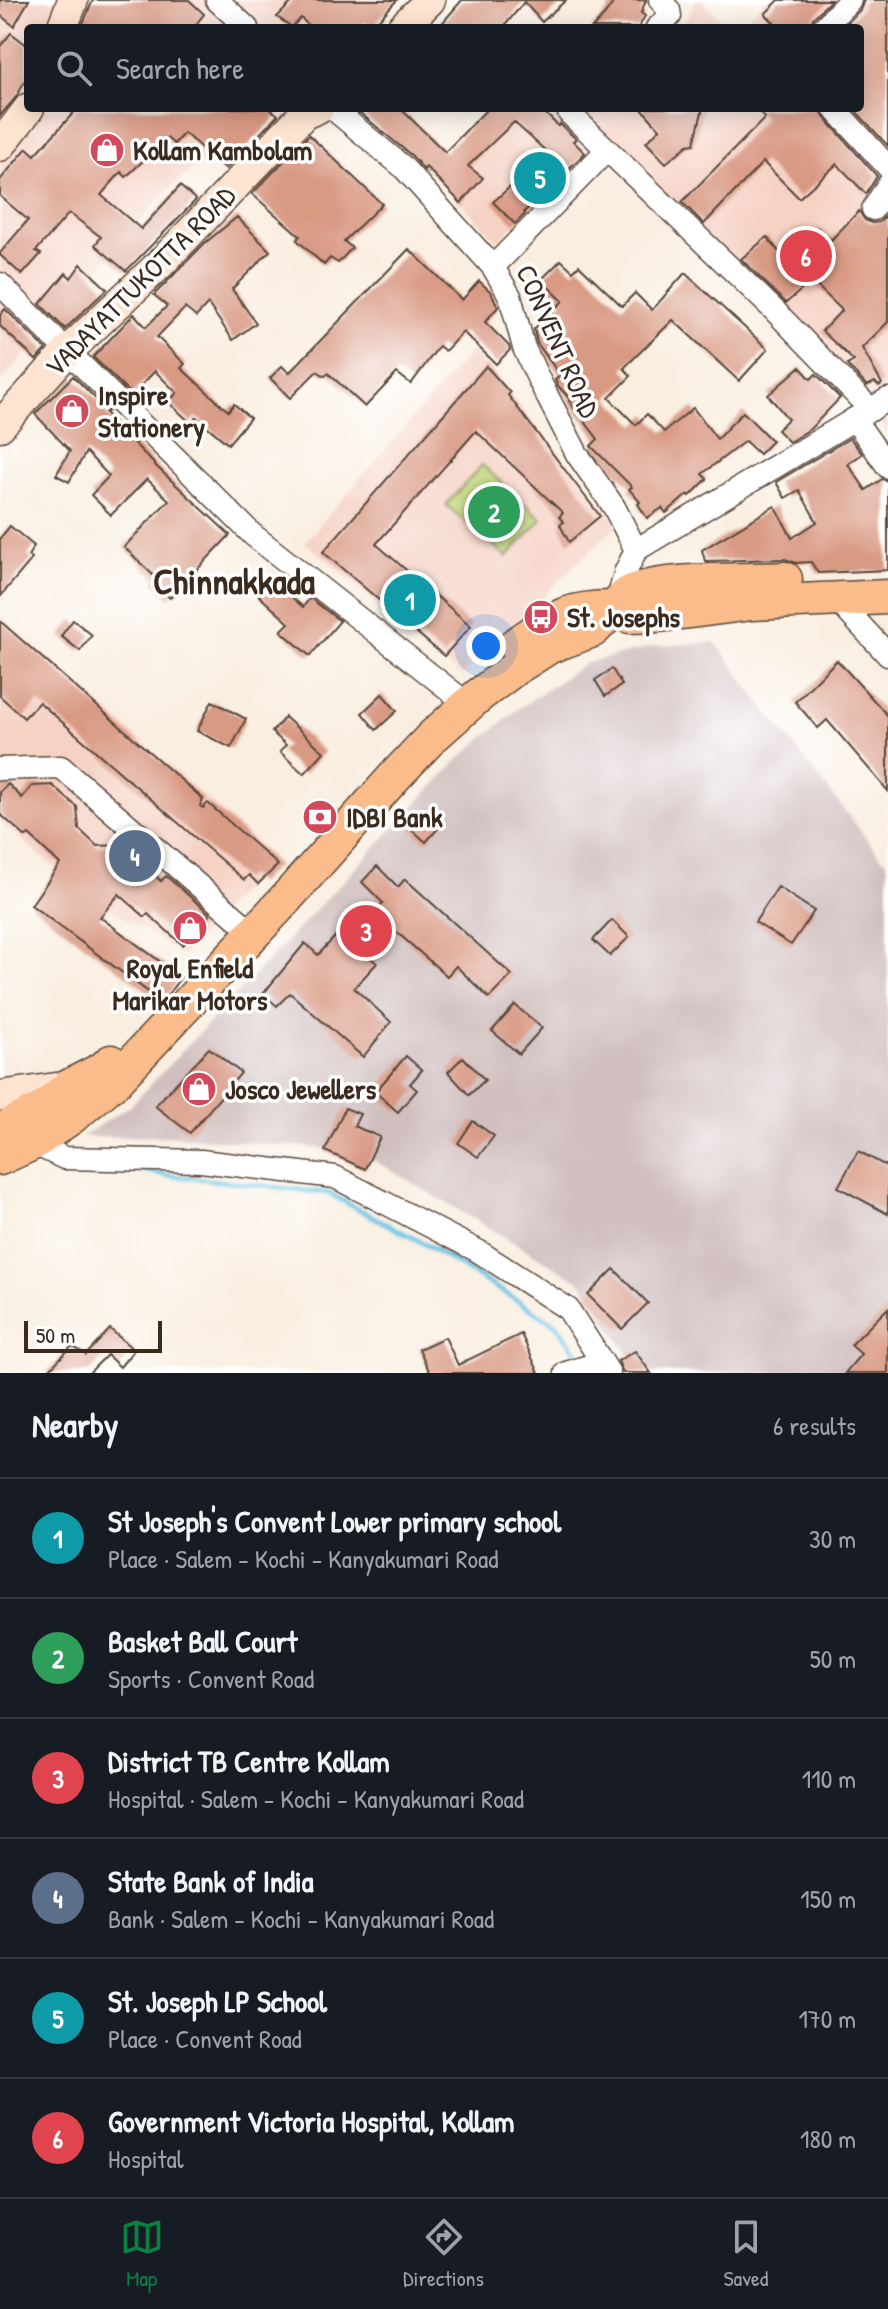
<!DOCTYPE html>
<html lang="en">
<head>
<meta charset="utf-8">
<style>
	:root { --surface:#171b24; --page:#20242c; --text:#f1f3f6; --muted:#9ea1a6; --line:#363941; --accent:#0b8043 }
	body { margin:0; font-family:"Patrick Hand",sans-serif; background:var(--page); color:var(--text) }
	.scale { position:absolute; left:24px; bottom:20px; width:138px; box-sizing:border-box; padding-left:8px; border:4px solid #3b2a1e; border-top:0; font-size:22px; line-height:28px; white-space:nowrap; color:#3b2a1e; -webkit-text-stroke:6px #fff; paint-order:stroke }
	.you { position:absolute; left:486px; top:646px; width:28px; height:28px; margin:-20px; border:6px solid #fff; border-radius:50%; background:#1a73e8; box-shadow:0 0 0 12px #1a73e833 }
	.badge { display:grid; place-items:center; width:52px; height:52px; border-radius:50%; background:var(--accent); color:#fff; font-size:26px; font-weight:700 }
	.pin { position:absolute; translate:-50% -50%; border:4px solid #fff; box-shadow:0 2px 8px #0006 }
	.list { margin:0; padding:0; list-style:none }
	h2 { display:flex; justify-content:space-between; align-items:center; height:104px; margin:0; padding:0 32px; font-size:34px }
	h2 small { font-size:26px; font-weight:400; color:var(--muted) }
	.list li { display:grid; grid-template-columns:52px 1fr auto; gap:24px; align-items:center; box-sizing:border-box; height:120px; padding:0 32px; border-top:2px solid var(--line) }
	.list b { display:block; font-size:30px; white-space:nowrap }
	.list p { margin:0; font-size:26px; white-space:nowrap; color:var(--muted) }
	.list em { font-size:26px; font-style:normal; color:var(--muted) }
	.icon { flex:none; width:44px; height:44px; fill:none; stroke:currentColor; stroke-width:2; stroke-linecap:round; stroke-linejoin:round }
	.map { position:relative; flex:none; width:888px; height:1373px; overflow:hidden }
	.search { position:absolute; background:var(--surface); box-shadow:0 4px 20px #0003; left:24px; right:24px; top:24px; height:88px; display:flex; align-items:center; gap:20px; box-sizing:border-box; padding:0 28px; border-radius:8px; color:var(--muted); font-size:30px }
	.sheet { height:824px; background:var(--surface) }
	nav { display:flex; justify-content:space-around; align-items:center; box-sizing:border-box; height:112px; border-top:2px solid var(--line); background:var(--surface); font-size:22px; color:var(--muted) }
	nav a { display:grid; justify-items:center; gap:4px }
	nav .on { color:var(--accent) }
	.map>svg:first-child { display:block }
</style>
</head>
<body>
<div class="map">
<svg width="888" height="1373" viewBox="0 0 888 1373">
	<rect width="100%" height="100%" fill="#fff"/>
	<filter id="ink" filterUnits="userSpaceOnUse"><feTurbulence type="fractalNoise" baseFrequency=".0125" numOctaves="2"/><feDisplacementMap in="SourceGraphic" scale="16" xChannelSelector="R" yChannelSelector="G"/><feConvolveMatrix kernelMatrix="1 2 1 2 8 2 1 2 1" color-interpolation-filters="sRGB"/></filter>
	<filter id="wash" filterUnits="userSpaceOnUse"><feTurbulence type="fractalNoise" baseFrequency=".006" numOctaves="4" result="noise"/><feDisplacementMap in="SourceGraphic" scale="32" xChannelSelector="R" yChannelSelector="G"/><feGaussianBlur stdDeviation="1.8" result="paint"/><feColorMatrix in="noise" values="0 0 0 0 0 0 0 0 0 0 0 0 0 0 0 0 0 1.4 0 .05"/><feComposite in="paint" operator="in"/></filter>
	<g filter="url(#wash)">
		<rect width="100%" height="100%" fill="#f9eee0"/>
		<g fill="#f6d2c5">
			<path d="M0,0H388L356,28H28V108H263L165,193L0,383Z"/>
			<path d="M696,0H702L729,28H679L684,23Z"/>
			<path d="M766,0H888V435L868,401L581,111L585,108H860V28H736Z"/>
			<path d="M488,108H547L593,151L498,241L428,169Z"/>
			<path d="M472,350L606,508L617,525L461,676L305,542Z"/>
			<path d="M0,616L272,857L183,955L82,891L0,821Z"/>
		</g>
		<path fill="#d1bfbf" d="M715,642L766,710L881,857L888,863V1373H641L581,1282L360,1152L177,1136L82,1137L131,1105L459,759L518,709L586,663L656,646Z"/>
		<path fill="#c0d578" stroke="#7e804b" stroke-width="2" d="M482,465L542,519L507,557L446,505Z"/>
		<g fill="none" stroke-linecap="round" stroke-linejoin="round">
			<path stroke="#64c3e2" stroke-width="5" d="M143,1170L166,1175L328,1193L421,1242L557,1325L582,1360"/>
		</g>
		<g id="blocks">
			<g fill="#d99a84">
				<path d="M0,0H29L14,26L0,15Z"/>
				<path d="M93,0H189L204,14L193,28H81Z"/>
				<path d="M294,0H397L373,26L365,22L359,28H311L301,18L292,27L277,17Z"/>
				<path d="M462,0H566L542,22L524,2L503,28H438Z"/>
				<path d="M615,0H646L641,13L645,16L638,28H592L606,13Z"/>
				<path d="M779,0H831L813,18L809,28H780L765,14Z"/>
				<path d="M864,0H888V146L853,108H860V28H842L860,10Z"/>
				<path d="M11,33L28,46V74L17,96L0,116V47Z"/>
				<path d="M78,108H269L278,115L226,169L184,133L174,144L167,138L126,177L121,172L101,195L141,229L180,186L196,200L126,271L95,245L101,237L69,213L36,251L41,254L22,275L0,255V253L28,220L0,196V180L27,148L35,155Z"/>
				<path d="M354,108H400L445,152L488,108H540L558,126L560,124L576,139L573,141L585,153L524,212L525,214L515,224L493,202L548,153L514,122L468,166L483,178L461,203L426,167L424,170L412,156Z"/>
				<path d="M641,108H703L694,144L688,145L666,163L646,142L660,129Z"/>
				<path d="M756,108H820L824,117L877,176L866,194L837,164L799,198L763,162L704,224L682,202L765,118Z"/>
				<path d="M309,135L382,204L344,241L352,248L338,263L330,258L324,265L297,240L300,236L252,194Z"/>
				<path d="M859,211L865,220L872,223L879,222L888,214V322L862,348L882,384L879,386L875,382L867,386L847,365L854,361L822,331L842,310L812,281L786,303L741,259L767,237L785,259L818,228L831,240Z"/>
				<path d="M237,217L270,251L232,289L256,323L233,340L208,304L196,317L185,308L157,337L185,364L181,368L228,411L234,404L250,418L228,444L196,417L191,423L168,402L177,393L155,371L132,395L93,357L134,314L146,327L167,306L154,295L205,243Z"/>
				<path d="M409,249L462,300L479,281L491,292L498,307L485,322L509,346L510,350L496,364L463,332L445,351L439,346L411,384L397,373L365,407L328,373L325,376L317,371L290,398L270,378L282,366L289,373Z"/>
				<path d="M561,260L573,271L579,265L622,306L635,293L652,310L685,273L768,349L739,381L673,320L624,368L631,376L609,398L636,425L647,414L664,432L693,408L717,439L743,412L772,441L759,454L745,441L702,474L707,479L690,496L688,494L666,513L662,508L647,518L638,504L640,502L629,489L632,487L591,446L598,439L569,401L570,399L558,386L555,380L560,375L537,343L534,329L563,301L541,280Z"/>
				<path d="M81,264L107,289L65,329L40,304L66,273L71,278Z"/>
				<path d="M5,309L46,349L36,360L0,326V315Z"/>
				<path d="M486,366L510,393L508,395L600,516L569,542L560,525L564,522L559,517L563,513L476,431L376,544L471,626L444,656L323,552Z"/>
				<path d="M800,367L811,379L816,374L840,398L810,429L789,442L777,430L788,419L768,395Z"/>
				<path d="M73,376L108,411L105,413L158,468L230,535L170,598L154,582L157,579L124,547L169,500L147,479L111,515L91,495L109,476L86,452L69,482L56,475L70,451L35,414Z"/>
				<path d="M850,438L862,454L848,464L866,490L882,479L888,481V570L818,573L811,562L796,563L785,559L705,561L702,550L775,506L792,538L817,522L799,490L785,498L776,482Z"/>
				<path d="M10,526L34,546L28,556L32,559L0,597V538Z"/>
				<path d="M273,581L303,607L310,598L340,621L310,656L281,631L289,623L259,596Z"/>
				<path d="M73,620L92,635L80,651L61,636Z"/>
				<path d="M0,621L203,799L200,806L203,808L208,803L278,865L258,884L249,875L244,880L39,702L24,718L0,696Z"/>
				<path d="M837,660L888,716V791L827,720L818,728L795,702Z"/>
				<path d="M612,669L622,685L605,696L595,680Z"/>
				<path d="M382,694L397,711L376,730L362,713Z"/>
				<path d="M212,701L246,719L231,748L197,731Z"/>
				<path d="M285,717L324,752L304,774L280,752L286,745L272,732Z"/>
				<path d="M8,784L22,798L32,786L52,785L77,807L79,829L97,846L121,845L161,881L166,876L210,914L183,945L148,914L145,917L119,894L100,917L181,977L162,1002L31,905L60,864L29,835L26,837L0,814V792Z"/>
				<path d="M426,812L441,825L426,842L411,829Z"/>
				<path d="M377,866L398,887L405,879L512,975L489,998L456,966L447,976L392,928L367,955L377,963L354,988L391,1022L363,1057L290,993L277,1006L263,994L305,943L318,955L346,925L355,933L383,903L362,882Z"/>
				<path d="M778,887L814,911L791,945L755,922Z"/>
				<path d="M612,920L629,937L610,956L593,940Z"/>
				<path d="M515,1005L542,1028L519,1054L492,1031Z"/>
				<path d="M209,1048L241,1073L190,1133L155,1106Z"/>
				<path d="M406,1056L422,1070L410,1084L417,1090L398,1112L375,1092Z"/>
				<path d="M463,1057L485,1080L469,1095L448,1072Z"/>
				<path d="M345,1108L360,1114L354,1126L380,1137L365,1169L325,1151Z"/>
				<path d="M473,1121L494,1136L478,1157L458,1143Z"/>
				<path d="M858,1151L888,1167V1214L838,1187Z"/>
				<path d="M614,1269L648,1303L622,1329L588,1295Z"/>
				<path d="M888,1308V1373H845L861,1354L851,1345Z"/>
				<path d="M110,1329L134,1350L120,1367L107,1355L89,1373H46L72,1346L86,1355Z"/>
				<path d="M521,1334L539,1373H430L419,1349L445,1337L458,1365Z"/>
				<path d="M635,1351L651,1373H623L618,1361Z"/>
			</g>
		</g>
	</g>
	<g filter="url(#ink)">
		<use href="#blocks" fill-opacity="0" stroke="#58473b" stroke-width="2"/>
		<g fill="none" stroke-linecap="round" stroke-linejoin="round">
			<defs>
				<g id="street">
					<path d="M217,0L247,28"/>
					<path d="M657,28L670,16L669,10L660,0"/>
					<path d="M823,28L850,0"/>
					<path d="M332,108L403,167L493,267L510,296L524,348L539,380L577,454L614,507L636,550"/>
					<path d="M569,108V113L775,311L871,410"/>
					<path d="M834,108L888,167"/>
					<path d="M873,209L888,185"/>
					<path d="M493,267L606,151"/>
					<path d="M0,284L253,535L456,695"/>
					<path d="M854,419L888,467"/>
					<path d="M836,599L888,655"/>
					<path d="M616,607L625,573L636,550L888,399"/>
					<path d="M0,769L61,767L242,923"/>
					<path d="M33,1143L64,1158L201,1161L335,1177L478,1251L568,1309L602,1362"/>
					<path d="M566,1373L602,1362L609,1373"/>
				</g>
				<g id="secondary">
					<path d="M62,28L73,0"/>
					<path d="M402,28L430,0"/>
					<path d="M0,146L29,108"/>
					<path d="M0,426L68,351L159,265L304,114L318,108"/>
					<path d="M0,1096L70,1086"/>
				</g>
				<g id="primary">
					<path d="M515,645C553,619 567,607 615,608C619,603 623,597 628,594C654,578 751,581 785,579"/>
					<path d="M0,1131L43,1109L70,1086L103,1069L111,1062"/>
					<path d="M0,1158L33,1143L70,1118L115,1081L280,905L397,774L432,737L478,696L514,669L550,646L593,630L615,608L629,616L659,615L752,603L888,597"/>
				</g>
			</defs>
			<use href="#street" stroke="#58473b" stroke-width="25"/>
			<use href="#secondary" stroke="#58473b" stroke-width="33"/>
			<use href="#primary" stroke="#58473b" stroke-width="37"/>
			<use href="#street" stroke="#fff" stroke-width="22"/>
			<use href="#secondary" stroke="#fde4d0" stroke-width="30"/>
			<use href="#primary" stroke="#f9bc8a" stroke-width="34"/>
		</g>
	</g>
	<defs>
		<symbol id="shop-disc" viewBox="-11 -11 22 22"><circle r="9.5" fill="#d1495b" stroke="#fff"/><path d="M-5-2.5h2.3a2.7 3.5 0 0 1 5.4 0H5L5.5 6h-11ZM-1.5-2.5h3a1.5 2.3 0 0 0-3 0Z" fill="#fff"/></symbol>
		<symbol id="bus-disc" viewBox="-11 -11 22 22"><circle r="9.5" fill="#d1495b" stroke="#fff"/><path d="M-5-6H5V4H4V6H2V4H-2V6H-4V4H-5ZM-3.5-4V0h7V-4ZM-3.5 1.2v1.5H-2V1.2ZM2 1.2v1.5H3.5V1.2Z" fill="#fff"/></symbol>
		<symbol id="bank-disc" viewBox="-11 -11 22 22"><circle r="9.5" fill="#d1495b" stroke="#fff"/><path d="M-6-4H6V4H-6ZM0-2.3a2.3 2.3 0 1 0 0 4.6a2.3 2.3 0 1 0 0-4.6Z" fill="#fff"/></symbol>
	</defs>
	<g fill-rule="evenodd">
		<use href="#shop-disc" x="87" y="130" width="40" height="40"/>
		<use href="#shop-disc" x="52" y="391" width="40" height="40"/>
		<use href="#bus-disc" x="521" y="597" width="40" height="40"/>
		<use href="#bank-disc" x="300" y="797" width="40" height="40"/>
		<use href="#shop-disc" x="170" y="908" width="40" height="40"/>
		<use href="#shop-disc" x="179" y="1069" width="40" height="40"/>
	</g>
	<g text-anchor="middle" stroke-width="7" stroke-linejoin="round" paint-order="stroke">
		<g font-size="28" font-weight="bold" fill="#3b2a1e" stroke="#fff" text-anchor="start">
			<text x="133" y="160">Kollam Kambolam</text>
			<text x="98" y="405">Inspire<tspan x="98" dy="32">Stationery</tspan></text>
			<text x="567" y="627">St. Josephs</text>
			<text x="346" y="827">IDBI Bank</text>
			<text x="190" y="978" text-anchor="middle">Royal Enfield<tspan x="190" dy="32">Marikar Motors</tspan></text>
			<text x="225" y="1099">Josco Jewellers</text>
		</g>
		<g font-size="28" fill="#3b2a1e" stroke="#fff">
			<text transform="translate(140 281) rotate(-45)" y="10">VADAYATTUKOTTA ROAD</text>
			<text transform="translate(558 341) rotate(66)" y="10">CONVENT ROAD</text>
		</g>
		<g font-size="36" font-weight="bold" fill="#3b2a1e" stroke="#fff">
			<text x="234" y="594">Chinnakkada</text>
		</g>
	</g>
</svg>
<div class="scale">50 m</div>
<div class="you"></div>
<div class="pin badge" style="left:410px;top:600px;background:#0f9aa8">1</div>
<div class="pin badge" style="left:494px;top:512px;background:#2e9e5b">2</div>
<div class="pin badge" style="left:366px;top:931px;background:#e0444e">3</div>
<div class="pin badge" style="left:135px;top:856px;background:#5c6f8a">4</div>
<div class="pin badge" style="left:540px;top:178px;background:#0f9aa8">5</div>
<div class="pin badge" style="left:806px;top:256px;background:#e0444e">6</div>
<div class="search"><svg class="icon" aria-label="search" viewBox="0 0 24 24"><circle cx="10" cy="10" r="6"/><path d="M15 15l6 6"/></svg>Search here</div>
</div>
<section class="sheet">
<h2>Nearby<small>6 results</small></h2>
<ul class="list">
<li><span class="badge" style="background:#0f9aa8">1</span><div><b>St Joseph's Convent Lower primary school</b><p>Place · Salem - Kochi - Kanyakumari Road</p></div><em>30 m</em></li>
<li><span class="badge" style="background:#2e9e5b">2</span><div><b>Basket Ball Court</b><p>Sports · Convent Road</p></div><em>50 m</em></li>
<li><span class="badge" style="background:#e0444e">3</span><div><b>District TB Centre Kollam</b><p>Hospital · Salem - Kochi - Kanyakumari Road</p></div><em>110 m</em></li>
<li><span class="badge" style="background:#5c6f8a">4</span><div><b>State Bank of India</b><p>Bank · Salem - Kochi - Kanyakumari Road</p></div><em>150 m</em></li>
<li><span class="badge" style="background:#0f9aa8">5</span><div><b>St. Joseph LP School</b><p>Place · Convent Road</p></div><em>170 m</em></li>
<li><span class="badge" style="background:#e0444e">6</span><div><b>Government Victoria Hospital, Kollam</b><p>Hospital</p></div><em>180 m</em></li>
</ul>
</section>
<nav>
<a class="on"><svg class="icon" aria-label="map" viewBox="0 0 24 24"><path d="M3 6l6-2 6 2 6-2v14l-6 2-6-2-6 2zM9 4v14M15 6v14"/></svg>Map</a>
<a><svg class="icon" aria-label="directions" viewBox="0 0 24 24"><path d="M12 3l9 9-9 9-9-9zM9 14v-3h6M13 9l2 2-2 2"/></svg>Directions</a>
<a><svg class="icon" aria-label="saved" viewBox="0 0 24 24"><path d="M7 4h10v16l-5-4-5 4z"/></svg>Saved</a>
</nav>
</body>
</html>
